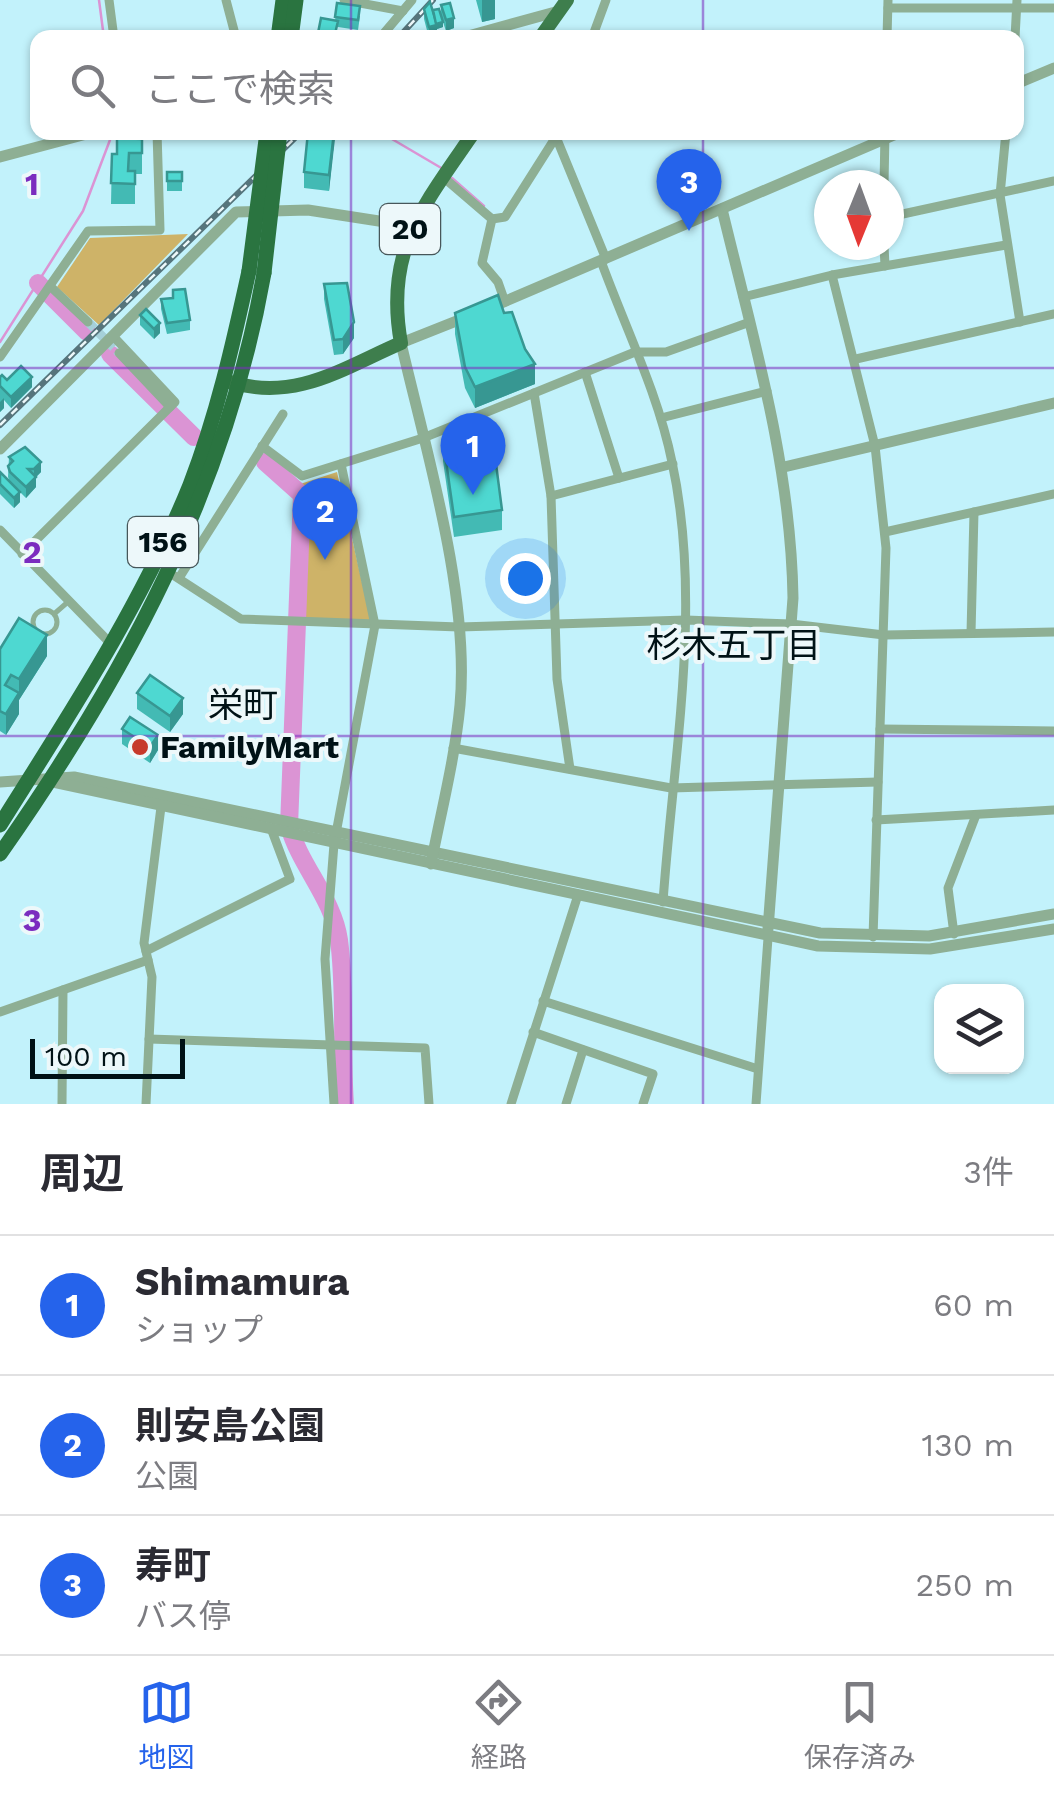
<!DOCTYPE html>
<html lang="ja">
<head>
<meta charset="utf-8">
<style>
	:root { --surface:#fff; --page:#f2f2f3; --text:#2b2b33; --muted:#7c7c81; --line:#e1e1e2; --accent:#2563eb }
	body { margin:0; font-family:"Work Sans","Noto Sans JP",sans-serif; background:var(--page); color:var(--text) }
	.controls { position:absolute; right:30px; bottom:30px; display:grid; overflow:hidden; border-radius:20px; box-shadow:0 2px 8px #0004 }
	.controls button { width:90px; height:90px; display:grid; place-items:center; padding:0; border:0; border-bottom:2px solid var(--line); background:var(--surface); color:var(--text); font:50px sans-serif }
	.compass { position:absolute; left:814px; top:170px; width:90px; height:90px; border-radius:50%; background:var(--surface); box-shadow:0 2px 8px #0004; rotate:181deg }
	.scale { position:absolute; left:30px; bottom:25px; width:155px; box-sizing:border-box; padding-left:10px; border:5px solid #001216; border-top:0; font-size:28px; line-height:35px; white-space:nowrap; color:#001216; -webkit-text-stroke:8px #edf8fa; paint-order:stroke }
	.you { position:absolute; left:525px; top:578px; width:35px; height:35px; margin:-25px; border:8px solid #fff; border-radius:50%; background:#1a73e8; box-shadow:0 0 0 15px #1a73e833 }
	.badge { display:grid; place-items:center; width:65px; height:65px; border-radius:50%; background:var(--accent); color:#fff; font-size:32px; font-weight:700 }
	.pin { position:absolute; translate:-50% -82px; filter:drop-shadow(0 2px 5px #0008) }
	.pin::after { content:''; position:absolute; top:52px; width:35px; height:30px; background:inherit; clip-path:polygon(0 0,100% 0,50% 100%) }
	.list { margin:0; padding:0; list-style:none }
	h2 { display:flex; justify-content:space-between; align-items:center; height:130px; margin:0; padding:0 40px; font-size:42px }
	h2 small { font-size:32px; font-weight:400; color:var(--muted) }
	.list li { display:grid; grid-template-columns:65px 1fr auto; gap:30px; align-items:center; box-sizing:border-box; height:140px; padding:0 40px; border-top:2px solid var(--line) }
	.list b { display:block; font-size:38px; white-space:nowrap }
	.list p { margin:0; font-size:32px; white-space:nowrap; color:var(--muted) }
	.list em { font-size:32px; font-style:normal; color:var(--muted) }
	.icon { flex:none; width:55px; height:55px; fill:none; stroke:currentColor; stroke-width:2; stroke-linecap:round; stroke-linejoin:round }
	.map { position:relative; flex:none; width:1054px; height:1104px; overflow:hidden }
	.search { position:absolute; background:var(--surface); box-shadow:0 2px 8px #0004; left:30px; right:30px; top:30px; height:110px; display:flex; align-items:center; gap:25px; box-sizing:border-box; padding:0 35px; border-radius:20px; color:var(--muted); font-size:38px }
	.sheet { height:550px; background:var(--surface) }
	nav { display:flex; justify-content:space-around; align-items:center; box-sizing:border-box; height:140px; border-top:2px solid var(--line); background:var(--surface); font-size:28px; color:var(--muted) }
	nav a { display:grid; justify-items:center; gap:5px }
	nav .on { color:var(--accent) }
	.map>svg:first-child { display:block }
</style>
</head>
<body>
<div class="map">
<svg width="1054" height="1104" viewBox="0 0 1054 1104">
	<rect width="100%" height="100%" fill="#c2f2fb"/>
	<g fill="#ceb368">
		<path d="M188,234L99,325L57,287L90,238Z"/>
		<path d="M337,472L371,622L291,618L296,502L291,487Z"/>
	</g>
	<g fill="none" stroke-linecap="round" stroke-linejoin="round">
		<g stroke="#db94d4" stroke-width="2.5">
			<path d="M99,0L104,38"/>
			<path d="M380,132L443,169"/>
			<path d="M452,178L484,206"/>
			<path d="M0,342L83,211L113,132"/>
		</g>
		<g stroke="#db94d4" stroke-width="18">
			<path d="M38,283L87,332"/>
			<path d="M110,354L194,437"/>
			<path d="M265,462L302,495L289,826C300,866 333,898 339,940C346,993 341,1050 345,1104"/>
		</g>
		<path stroke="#a5d0d9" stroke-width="9" stroke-dasharray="9 4.5" stroke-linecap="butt" d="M88,322L119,353"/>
		<g stroke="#8eaf94" stroke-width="5">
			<circle cx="45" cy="622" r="12"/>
			<path d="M54,614L69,601"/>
		</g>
		<g stroke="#8eaf94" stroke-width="9">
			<path d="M109,0L114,38"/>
			<path d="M226,0L236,38"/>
			<path d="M344,0L403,11"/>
			<path d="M888,8H1054"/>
			<path d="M380,38L412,0"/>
			<path d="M592,38L606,0"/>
			<path d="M887,38L888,0"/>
			<path d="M1015,38L1017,0"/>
			<path d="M1006,132L1000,195L1020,322"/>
			<path d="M556,137L606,259"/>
			<path d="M443,177L492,219L505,217L559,132"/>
			<path d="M884,185L885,132"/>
			<path d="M889,217L1054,181"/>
			<path d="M492,219L482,263L498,282L505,302"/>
			<path d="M884,245L885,266"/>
			<path d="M601,261C625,327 658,393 672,462C703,605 673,757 663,902"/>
			<path d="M832,275L875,446L886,548L873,937"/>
			<path d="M51,287L88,322"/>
			<path d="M743,297L832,275L1006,245"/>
			<path d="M119,353L170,407"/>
			<path d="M0,357L88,231L160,230L157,132"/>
			<path d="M856,359L1054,314"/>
			<path d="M585,372L619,478"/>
			<path d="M534,393L551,496L557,679L570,769"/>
			<path d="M661,418L767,391"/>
			<path d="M262,446L302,476L423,438L635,352H666L750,322"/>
			<path d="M551,496L673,464"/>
			<path d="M0,530L112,645"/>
			<path d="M885,532L1054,494"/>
			<path d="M22,554L175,402L113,336"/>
			<path d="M170,573L241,619L459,627L686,620L791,624L884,635L1054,632"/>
			<path d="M179,578L283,414"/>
			<path d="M971,633L974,512"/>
			<path d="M880,729L1054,731"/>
			<path d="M453,748L671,788L878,782"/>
			<path d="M876,820L1054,810"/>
			<path d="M954,934L948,888L976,815"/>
			<path d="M146,951L290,879L272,831"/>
			<path d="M543,1001L758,1069"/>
			<path d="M0,1012L148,960"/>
			<path d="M533,1032L653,1074L643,1104"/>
			<path d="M149,1039L425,1048L429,1104"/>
			<path d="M62,1104L63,990"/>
			<path d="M146,1104L152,977L144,943L161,807"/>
			<path d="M334,1104L325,959L334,844L375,625L341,464"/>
			<path d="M511,1104L577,898"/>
			<path d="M566,1104L583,1050"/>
			<path d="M756,1104L768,938"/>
		</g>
		<g stroke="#8eaf94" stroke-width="11">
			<path d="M461,38L559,11"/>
			<path d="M1016,84L1054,68"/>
			<path d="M0,157L94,132"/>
			<path d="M722,209C753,338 791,464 793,598L768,929"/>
			<path d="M487,309L901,132"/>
			<path d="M0,449L236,212L308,210L411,226"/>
			<path d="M784,467L1054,403"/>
			<path d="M0,782L74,777L820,933L929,936L1054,914"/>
			<path d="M53,782L818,946L930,949L1054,929"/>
			<path d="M431,864C441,812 455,758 460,705C470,595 426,451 401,343L469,316"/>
		</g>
		<g stroke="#3e7e4d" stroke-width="14">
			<path d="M540,38L567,0"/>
			<path d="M230,382C296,402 343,368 401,343C384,250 424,205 474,132"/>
		</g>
		<g stroke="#2a7440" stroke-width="15">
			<path d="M278,38L283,0"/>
			<path d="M291,38L296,0"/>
			<path d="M0,825C69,715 141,606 190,485C217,415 233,344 249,271"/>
			<path d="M0,854C125,676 226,489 264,273"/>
		</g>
		<defs>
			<g id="rail">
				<path d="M398,38L433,0"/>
				<path d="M0,425L301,132"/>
			</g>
		</defs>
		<use href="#rail" stroke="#56757c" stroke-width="6"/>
		<use href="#rail" stroke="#edf8fa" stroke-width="2.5" stroke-dasharray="8" stroke-linecap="butt"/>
		<g stroke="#2a7440" stroke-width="15">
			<path d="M249,271L267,132"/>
			<path d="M264,273L280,132"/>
		</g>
	</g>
	<g fill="#43bab4">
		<path d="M476,0H495V19L482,22Z"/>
		<path d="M337,3L360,16L358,30L338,27L335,21Z"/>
		<path d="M441,5L454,28L446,31L443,22V27L437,29V36L429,38L424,19V9L433,10L441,16Z"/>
		<path d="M335,132L329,191L304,188V172Z"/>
		<path d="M142,139V174H135V204H111L112,154H117Z"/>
		<rect x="167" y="172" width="15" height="19"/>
		<path d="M324,284L354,338L343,354L334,355L324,299Z"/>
		<path d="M161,299L190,320V330L167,334L161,309Z"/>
		<path d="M455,313H504L535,384L475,408L465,388L455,334Z"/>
		<path d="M140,315L160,333L154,339L140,325Z"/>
		<path d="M0,377L32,387L11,408L4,400V408L0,412Z"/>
		<path d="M443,440L502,510V530L454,537L443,461Z"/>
		<path d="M9,457L41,472L36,477V487L26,498L20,492V502L14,508L0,494V472L10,482L8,477Z"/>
		<path d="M0,649L47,656L19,700V714L6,735L0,731V744Z"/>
		<path d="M137,693L183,714L170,732L137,709Z"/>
		<path d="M122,729L158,750L150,763L122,744Z"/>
	</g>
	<g fill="#379792">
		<path d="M482,0H495V19L482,22Z"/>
		<path d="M454,18V28L446,31V20Z"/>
		<path d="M443,22V27L437,29V36L429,38V27Z"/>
		<path d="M334,132L335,139L329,191V175Z"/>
		<path d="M354,322V338L343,354V339Z"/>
		<path d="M160,323V333L154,339V329Z"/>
		<path d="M535,364V384L475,408V387Z"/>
		<path d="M32,377V387L11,408V397Z"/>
		<path d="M4,398V408L0,412V402Z"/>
		<path d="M41,462V472L34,479V469Z"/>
		<path d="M36,477V487L26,498V487Z"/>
		<path d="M20,492V502L14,508V498Z"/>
		<path d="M47,635V656L19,700V679Z"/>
		<path d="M19,693V714L6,735V714Z"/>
		<path d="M183,698V714L170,732V716Z"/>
		<path d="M158,735V750L150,763V747Z"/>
	</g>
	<g fill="#4ed8d1" stroke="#379792" stroke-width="2.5">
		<path d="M430,2L437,25L429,27L424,9Z"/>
		<path d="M337,3L360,6L358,20L335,17Z"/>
		<path d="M450,3L454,18L446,20L441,5Z"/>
		<path d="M439,9L443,22L436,24L433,10Z"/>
		<path d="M321,18L338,21L334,38H317Z"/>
		<path d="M308,132H334L329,175L304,172Z"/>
		<path d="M117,138L142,139V153H129L128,171H135V184L111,183L112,154H117Z"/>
		<rect x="167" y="172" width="15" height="9"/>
		<path d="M347,283L354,322L343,339L334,340L324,284Z"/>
		<path d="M185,289L190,320L167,323L161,299L173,298V290Z"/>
		<path d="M498,295L504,313L512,312L525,349L535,364L475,387L465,367L455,313Z"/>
		<path d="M146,309L160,323L154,329L140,315Z"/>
		<path d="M21,366L32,377L11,397L0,386V377L2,375L7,380Z"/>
		<path d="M492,433L502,510L454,517L443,440Z"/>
		<path d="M25,447L41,462L34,469H28L36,477L26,487L10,472L8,466L13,461L9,457Z"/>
		<path d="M0,472L20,492L14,498L0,484Z"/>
		<path d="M19,618L47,635L19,679L11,675L5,685L19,693L6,714L0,711V649Z"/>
		<path d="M150,675L183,698L170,716L137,693Z"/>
		<path d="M130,717L158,735L150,747L122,729Z"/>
	</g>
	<path fill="none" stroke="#7b2cbf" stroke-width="2.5" stroke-opacity="0.55" d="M351,0V38M703,0V38M351,132V1104M703,132V1104M0,368H1054M0,736H1054"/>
	<circle fill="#c73a2b" stroke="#edf8fa" stroke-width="4" cx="140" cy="747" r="10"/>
	<g text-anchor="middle" stroke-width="8" stroke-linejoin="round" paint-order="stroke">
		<g fill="#edf8fa" stroke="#47575a" stroke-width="2.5">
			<rect x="380" y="204" width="60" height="50" rx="8"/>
			<rect x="128" y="517" width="70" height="50" rx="8"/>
		</g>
		<g font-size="30" font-weight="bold" fill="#001216">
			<text x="410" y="239">20</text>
			<text x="163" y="552">156</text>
		</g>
		<g font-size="32" font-weight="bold" fill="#001216" stroke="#edf8fa" text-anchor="start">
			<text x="160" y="758">FamilyMart</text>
		</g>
		<g font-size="35" fill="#001216" stroke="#edf8fa">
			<text x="734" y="657">杉木五丁目</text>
			<text x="243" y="717">栄町</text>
		</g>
	</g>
	<g font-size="32" text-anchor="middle" font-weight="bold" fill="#7b2cbf" stroke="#edf8fa" stroke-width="8" stroke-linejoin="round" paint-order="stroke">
		<text x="32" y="195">1</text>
		<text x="32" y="563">2</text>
		<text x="32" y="931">3</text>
	</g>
</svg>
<div class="controls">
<button><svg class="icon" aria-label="layers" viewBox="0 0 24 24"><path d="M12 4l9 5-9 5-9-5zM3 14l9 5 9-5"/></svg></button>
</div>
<svg class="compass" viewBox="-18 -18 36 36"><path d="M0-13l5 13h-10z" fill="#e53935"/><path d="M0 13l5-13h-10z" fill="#7c7c81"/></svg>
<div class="scale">100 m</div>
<div class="you"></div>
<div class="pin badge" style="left:473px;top:495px">1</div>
<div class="pin badge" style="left:325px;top:560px">2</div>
<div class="pin badge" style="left:689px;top:231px">3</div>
<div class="search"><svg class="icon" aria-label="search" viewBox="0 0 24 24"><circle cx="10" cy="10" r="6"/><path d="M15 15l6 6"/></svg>ここで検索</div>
</div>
<section class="sheet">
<h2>周辺<small>3件</small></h2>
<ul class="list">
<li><span class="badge">1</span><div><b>Shimamura</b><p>ショップ</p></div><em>60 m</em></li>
<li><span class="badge">2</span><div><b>則安島公園</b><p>公園</p></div><em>130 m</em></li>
<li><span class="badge">3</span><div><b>寿町</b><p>バス停</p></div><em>250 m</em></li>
</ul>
</section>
<nav>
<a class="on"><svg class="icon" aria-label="map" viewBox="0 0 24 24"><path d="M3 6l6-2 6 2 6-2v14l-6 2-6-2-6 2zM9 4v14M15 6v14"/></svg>地図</a>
<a><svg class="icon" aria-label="directions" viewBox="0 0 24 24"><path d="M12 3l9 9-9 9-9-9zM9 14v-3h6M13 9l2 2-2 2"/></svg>経路</a>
<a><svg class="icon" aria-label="saved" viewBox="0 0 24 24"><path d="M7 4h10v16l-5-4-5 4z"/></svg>保存済み</a>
</nav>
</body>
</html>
